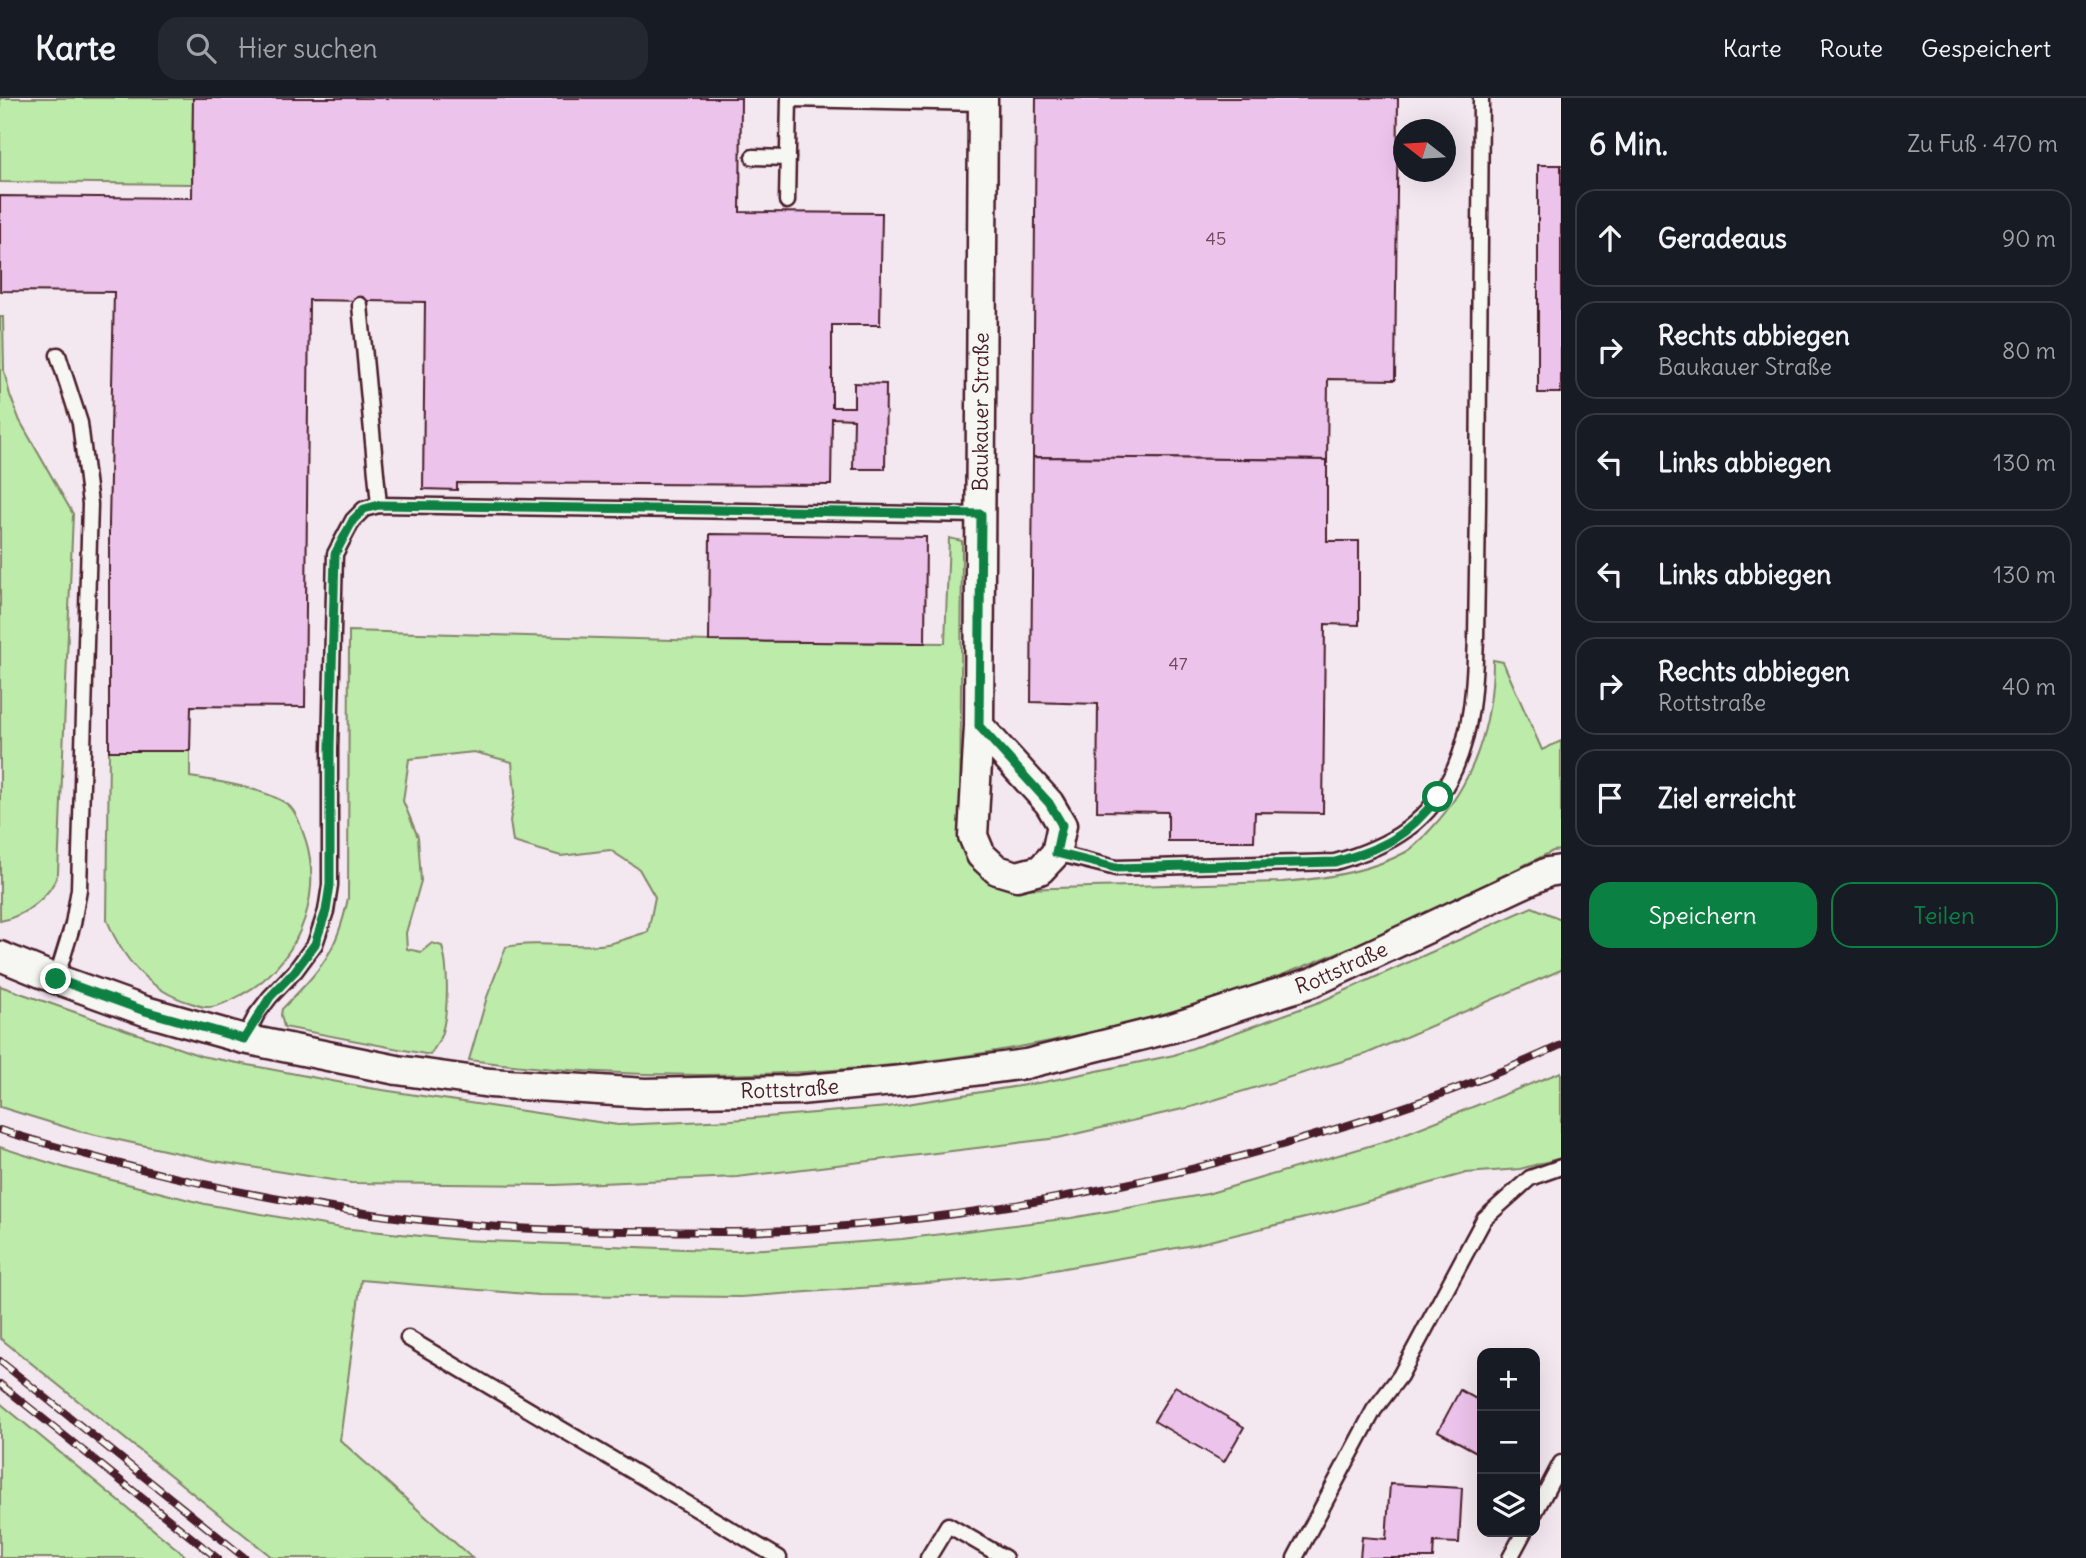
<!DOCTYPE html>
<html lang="de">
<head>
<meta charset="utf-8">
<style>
	:root { --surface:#171b24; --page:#242831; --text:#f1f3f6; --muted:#9ea1a6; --line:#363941; --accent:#0b8043 }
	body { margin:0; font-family:Delius,sans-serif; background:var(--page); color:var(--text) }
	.controls { position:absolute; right:21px; bottom:21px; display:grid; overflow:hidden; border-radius:14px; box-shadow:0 7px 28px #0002 }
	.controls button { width:63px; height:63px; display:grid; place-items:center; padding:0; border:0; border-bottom:2px solid var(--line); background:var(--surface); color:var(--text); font:35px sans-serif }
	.compass { position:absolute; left:1393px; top:21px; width:63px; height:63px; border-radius:50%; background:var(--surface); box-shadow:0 7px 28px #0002; rotate:287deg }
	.stop { position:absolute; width:21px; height:21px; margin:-16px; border:5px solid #0b8043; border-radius:50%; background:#fff }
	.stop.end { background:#0b8043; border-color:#fff; box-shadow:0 2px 7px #0008 }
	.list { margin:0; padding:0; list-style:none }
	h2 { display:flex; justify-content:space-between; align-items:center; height:91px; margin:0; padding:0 28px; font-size:30px }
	h2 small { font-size:23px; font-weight:400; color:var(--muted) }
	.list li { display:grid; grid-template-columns:46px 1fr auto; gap:21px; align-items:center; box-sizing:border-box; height:98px; margin:0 14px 14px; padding:0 14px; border:2px solid var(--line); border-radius:21px }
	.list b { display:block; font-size:26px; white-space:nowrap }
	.list p { margin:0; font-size:23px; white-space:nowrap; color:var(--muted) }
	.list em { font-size:23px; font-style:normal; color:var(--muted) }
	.actions { display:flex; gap:14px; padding:21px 28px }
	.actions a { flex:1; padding:16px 0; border:2px solid var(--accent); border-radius:21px; text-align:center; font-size:24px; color:var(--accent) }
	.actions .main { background:var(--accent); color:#fff }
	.icon { flex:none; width:38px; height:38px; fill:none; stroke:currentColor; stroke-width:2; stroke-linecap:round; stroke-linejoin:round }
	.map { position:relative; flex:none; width:1561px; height:1460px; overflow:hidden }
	header { display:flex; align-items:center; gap:42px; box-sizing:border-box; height:98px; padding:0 35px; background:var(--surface); border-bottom:2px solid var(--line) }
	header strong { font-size:33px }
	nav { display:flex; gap:38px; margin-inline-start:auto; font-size:24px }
	.search { width:490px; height:63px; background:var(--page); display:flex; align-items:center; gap:18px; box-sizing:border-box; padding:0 24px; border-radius:21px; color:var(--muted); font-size:26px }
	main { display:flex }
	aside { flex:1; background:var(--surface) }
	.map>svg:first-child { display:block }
</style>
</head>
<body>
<header>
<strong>Karte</strong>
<div class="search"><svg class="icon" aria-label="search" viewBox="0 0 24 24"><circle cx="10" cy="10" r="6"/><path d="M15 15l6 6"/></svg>Hier suchen</div>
<nav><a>Karte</a><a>Route</a><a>Gespeichert</a></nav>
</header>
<main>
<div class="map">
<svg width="1561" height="1460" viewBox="0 0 1561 1460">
	<rect width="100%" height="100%" fill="#f3e7f0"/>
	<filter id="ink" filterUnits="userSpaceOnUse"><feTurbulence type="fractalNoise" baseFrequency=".0143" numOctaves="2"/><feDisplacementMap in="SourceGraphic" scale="14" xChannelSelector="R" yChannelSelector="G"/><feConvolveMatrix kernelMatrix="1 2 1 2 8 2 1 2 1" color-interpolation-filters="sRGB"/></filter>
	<g filter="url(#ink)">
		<g fill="#bcebaa" stroke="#83856a" stroke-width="2">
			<path d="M0,0H193L192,86L0,84Z"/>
			<path d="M0,219H3L4,273L10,297L20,323L73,416L58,775C51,799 23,819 0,823Z"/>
			<path d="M949,440L962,443L960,735C964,768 984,786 1017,791L1282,784C1324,781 1369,774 1406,754C1415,749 1423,740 1430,732C1474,686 1493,625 1493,562L1503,564L1542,652L1561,643V752L1553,753C1454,802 1354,852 1249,889C1006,974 724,995 469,962L487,899L506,849C537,843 568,849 600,847C615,846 632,838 648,834L655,799L639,771L610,752L561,758L513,744L510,723L515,695L512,664L474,654L409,661L403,703L418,739L421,783L406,835L407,851L421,854L432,845L442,848C449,871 449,921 439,942C437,947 433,952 430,957L284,929L281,917L282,911C320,872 337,855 348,800L349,533L709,543L945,545Z"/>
			<path d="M109,653H190V679C217,683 264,690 287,706C297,713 302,732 306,743C324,802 295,869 241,897C232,902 216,910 206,909C201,909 195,906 191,905C150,893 122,861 107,822Z"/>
			<path d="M1532,809L1561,821V872L1366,956L1191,1009L1058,1040L737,1079L555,1087L351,1085L214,1063L78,1033L0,1009V888L201,958L369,990L618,1027L731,1022L888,1009L1044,984L1174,957L1322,903Z"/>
			<path d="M1561,974V1060L1520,1071L1466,1075L1330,1114L1193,1147L1020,1178L741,1199L539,1197L361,1182L340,1342L472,1460H273L0,1240V1049L69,1071L205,1106L341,1130L461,1142L735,1153L902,1141L1071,1120L1207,1096L1389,1042Z"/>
			<path d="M0,1305L188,1460H0Z"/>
		</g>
		<g fill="#ecc3ea" stroke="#4a1f2b" stroke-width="2">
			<path d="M193,0H741L740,114L882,115L880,227H832V309H854V285L886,286L885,371H853L854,321L832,320L831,387L457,385V392L423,391L425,204L309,202L305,609L191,608L190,653H109V426L114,194L0,193V98L192,100Z"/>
			<path d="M1036,0H1398L1395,282L1328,281L1327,362L1033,359Z"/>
			<rect x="1538" y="67" width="23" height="228"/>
			<path d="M1033,359L1327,362V443H1359V527L1325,526L1323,715L1255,714L1254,743H1168V714L1097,713L1098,606L1031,604Z"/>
			<path d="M710,436L926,439L925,545L709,543Z"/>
			<path d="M1175,1288L1244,1329L1224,1364L1154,1323Z"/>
			<path d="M1460,1292L1482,1304V1357L1438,1333Z"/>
			<path d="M1390,1386L1462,1390L1459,1445L1434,1444L1433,1460H1360L1362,1439L1386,1441Z"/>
		</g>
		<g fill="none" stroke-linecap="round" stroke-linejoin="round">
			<defs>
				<g id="service">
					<path d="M789,1L983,5"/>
					<path d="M753,59L788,60"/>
					<path d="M787,103L789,0"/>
					<path d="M360,207L379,407"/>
					<path d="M1056,755L1116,770L1335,764C1391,748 1430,725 1455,670C1473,629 1474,584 1476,540C1477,496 1477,452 1478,408C1479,272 1480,136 1481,0"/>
					<path d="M56,881L73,826L79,791L90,406L80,325L58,257"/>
					<path d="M244,941L257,916L270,899L295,873L315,846L326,813L330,787V650L335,456L353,422L364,411L379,407L981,417"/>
					<path d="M408,1240L779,1460"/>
					<path d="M1535,1414L1561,1365"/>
					<path d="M928,1460L948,1427L1005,1460"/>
					<path d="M1295,1460L1374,1312L1400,1278L1484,1121L1530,1080L1561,1069"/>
					<path d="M1510,1460L1524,1434"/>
				</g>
				<g id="minor">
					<path id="s1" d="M979,628L1049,705L1062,727L1056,755L1040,772L1017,778L997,772L981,757L973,738L979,628L983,0"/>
					<path id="s2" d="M0,858L56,881L145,913L244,941L397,972L490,985L645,995L799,992L914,981L1026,966L1172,930L1313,884L1548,774L1561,772"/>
				</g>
			</defs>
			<use href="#service" stroke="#4a1f2b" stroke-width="19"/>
			<use href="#minor" stroke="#4a1f2b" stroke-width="33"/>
			<use href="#service" stroke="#f6f6f2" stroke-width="14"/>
			<use href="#minor" stroke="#f6f6f2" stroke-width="28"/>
			<defs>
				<g id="rail">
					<path d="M0,1032C151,1078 306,1113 463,1126C522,1132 581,1133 640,1133C672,1133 704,1134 736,1134C919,1129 1106,1097 1282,1047C1374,1020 1474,988 1561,947"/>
					<path d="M0,1263L245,1460"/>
					<path d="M0,1286L217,1460"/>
				</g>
			</defs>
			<use href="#rail" stroke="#4a1f2b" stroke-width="8"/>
			<use href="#rail" stroke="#f6f6f2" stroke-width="5" stroke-dasharray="16" stroke-linecap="butt"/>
		</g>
	</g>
	<g fill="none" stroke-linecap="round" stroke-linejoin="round" filter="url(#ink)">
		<path stroke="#0b8043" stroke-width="9" d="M56,881L145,913L244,941L270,899L295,873L315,846L326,813L330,787V650L335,456L353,422L364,411L379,407L981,416L979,628L1049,705L1062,727L1056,755L1116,770L1335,764C1384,750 1407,739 1438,699"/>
	</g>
	<g text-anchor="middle" stroke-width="5" stroke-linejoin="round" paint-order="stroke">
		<g font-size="18" fill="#72485b">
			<text x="1216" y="147">45</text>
			<text x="1178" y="572">47</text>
		</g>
		<g font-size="21" fill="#4a1f2b" stroke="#f6f6f2">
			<text dy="7" stroke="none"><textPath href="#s1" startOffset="693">Baukauer Straße</textPath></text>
			<text dy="7" stroke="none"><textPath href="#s2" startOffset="1376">Rottstraße</textPath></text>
			<text dy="7" stroke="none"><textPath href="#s2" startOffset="808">Rottstraße</textPath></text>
		</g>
	</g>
</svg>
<div class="controls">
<button>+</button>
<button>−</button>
<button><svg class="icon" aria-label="layers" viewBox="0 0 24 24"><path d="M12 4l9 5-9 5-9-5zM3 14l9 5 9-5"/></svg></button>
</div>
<svg class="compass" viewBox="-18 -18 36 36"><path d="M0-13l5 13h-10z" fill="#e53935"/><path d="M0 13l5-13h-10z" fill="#9ea1a6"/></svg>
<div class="stop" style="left:1438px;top:699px"></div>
<div class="stop end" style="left:56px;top:881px"></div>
</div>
<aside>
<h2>6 Min.<small>Zu Fuß · 470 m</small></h2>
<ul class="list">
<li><svg class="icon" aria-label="ahead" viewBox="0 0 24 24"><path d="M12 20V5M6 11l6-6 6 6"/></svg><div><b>Geradeaus</b></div><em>90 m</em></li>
<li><svg class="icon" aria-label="right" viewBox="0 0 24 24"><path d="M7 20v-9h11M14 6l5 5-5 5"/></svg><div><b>Rechts abbiegen</b><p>Baukauer Straße</p></div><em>80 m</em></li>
<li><svg class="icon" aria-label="left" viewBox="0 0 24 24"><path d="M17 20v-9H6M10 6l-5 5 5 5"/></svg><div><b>Links abbiegen</b></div><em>130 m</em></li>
<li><svg class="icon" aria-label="left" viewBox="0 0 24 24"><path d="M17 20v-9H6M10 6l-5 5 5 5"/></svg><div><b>Links abbiegen</b></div><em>130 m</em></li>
<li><svg class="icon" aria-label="right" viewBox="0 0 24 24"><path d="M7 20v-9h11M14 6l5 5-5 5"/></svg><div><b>Rechts abbiegen</b><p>Rottstraße</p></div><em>40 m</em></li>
<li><svg class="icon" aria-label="arrive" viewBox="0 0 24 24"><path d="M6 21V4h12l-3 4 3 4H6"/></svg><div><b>Ziel erreicht</b></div></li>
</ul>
<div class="actions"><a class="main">Speichern</a><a>Teilen</a></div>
</aside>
</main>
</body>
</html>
